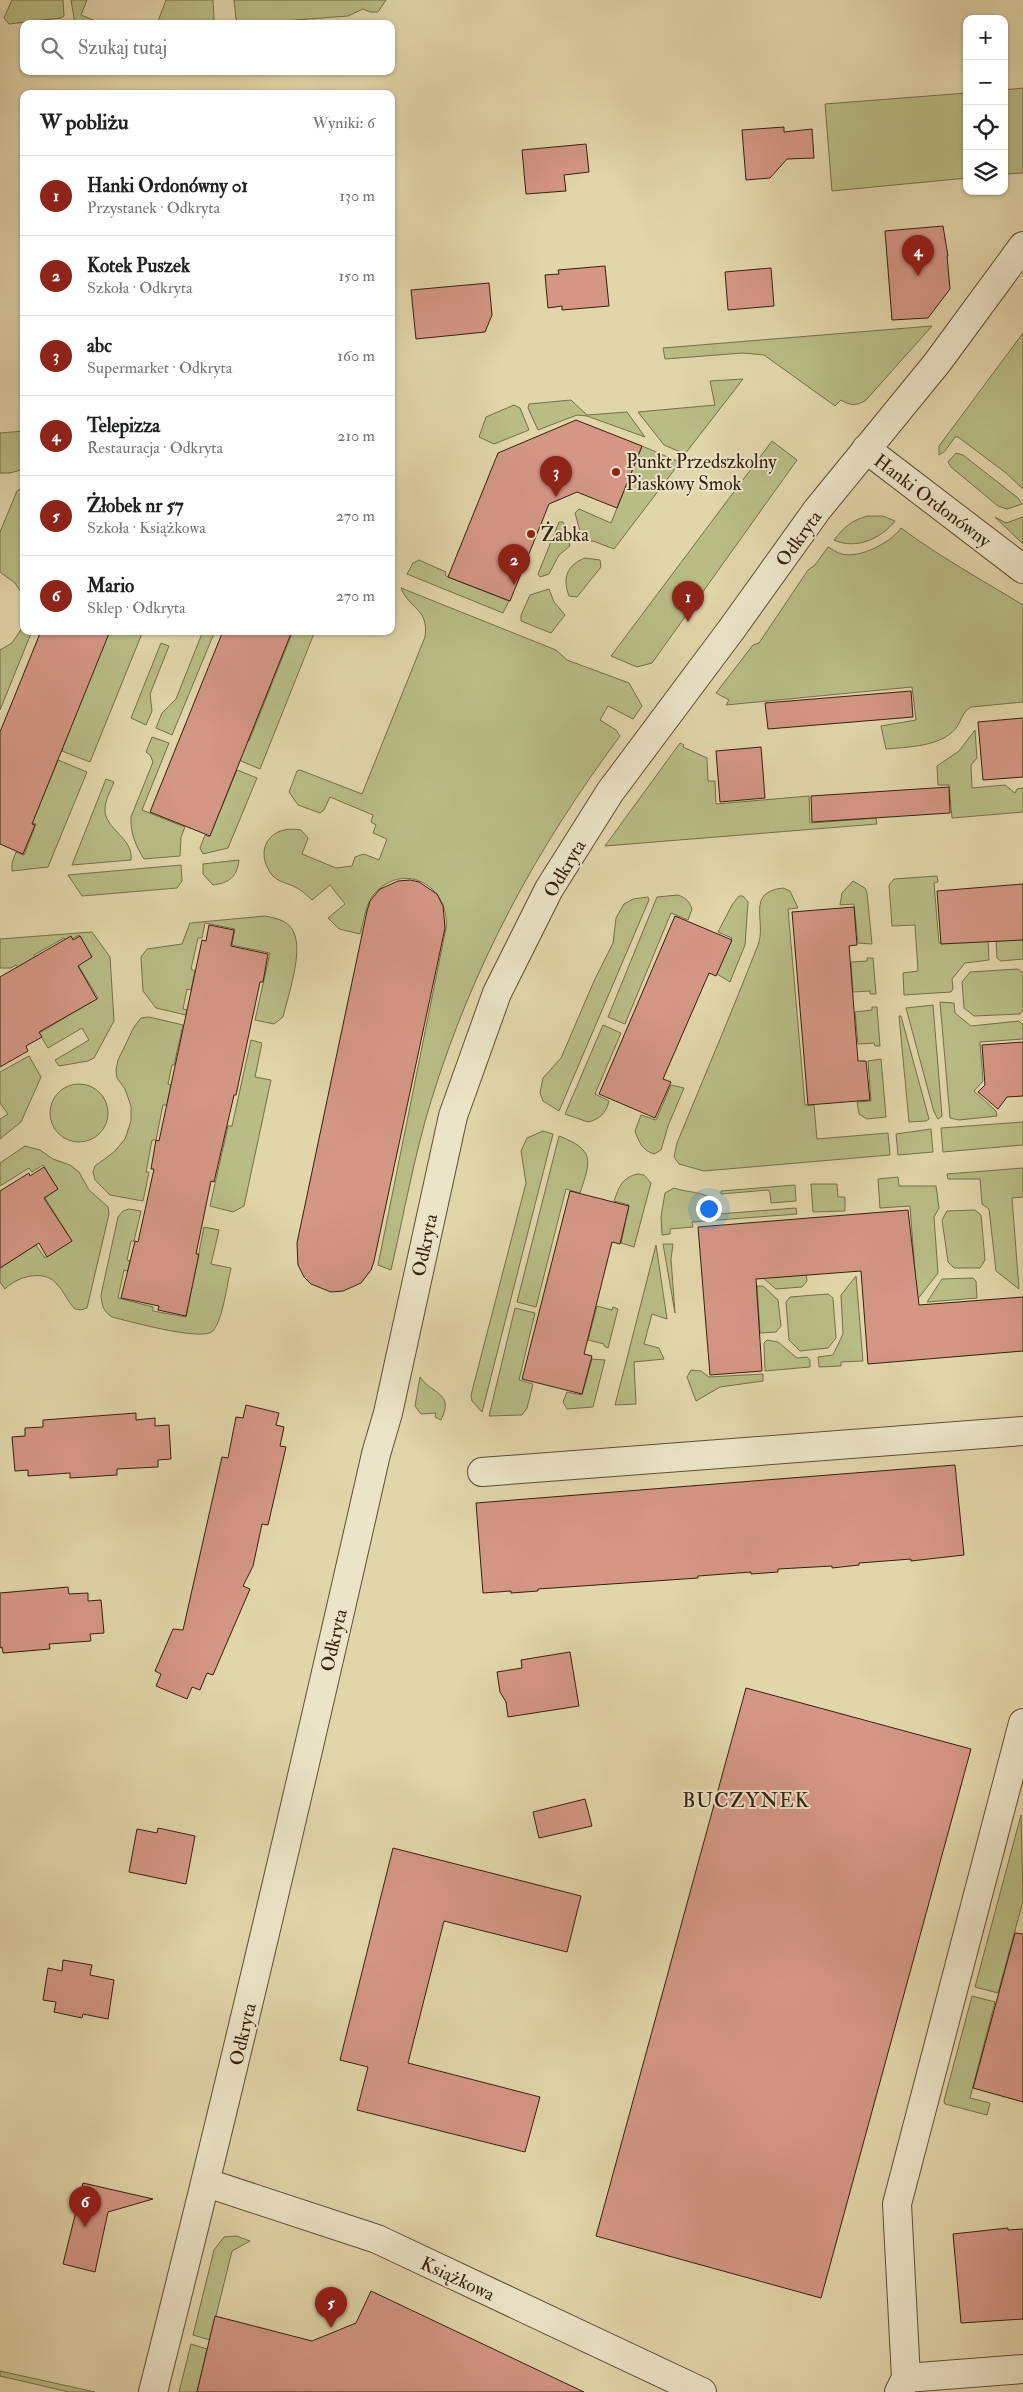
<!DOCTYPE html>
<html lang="pl">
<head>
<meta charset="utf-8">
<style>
	:root { --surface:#fff; --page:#f6f6f6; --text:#202124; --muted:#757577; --line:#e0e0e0; --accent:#8f2418 }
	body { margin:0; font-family:"IM FELL Double Pica",serif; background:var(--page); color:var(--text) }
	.controls { position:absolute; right:15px; top:15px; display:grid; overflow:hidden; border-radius:10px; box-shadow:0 1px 4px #0004 }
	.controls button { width:45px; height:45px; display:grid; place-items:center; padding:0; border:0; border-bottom:1px solid var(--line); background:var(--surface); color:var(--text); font:25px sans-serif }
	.you { position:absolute; left:708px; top:1208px; width:18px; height:18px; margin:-12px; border:4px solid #fff; border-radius:50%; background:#1a73e8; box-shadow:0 0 0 8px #1a73e833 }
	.badge { display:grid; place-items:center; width:32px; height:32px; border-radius:50%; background:var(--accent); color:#fff; font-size:16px; font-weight:700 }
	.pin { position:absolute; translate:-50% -41px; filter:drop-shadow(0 1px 2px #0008) }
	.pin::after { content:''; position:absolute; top:26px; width:18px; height:15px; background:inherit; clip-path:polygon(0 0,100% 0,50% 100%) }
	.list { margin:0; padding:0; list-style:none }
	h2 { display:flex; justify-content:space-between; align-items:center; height:65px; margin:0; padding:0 20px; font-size:21px }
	h2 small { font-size:16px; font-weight:400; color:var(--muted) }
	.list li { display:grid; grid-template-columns:32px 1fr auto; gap:15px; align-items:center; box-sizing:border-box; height:80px; padding:0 20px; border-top:1px solid var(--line) }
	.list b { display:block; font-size:19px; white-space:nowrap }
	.list p { margin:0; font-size:16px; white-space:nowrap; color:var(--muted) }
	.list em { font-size:16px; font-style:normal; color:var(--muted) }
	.icon { flex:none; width:28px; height:28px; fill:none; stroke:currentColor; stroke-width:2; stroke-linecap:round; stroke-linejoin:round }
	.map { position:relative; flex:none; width:1023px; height:2392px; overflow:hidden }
	.search { position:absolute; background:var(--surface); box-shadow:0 1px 4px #0004; left:20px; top:20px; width:375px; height:55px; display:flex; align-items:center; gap:12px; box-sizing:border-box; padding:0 18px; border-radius:10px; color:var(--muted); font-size:19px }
	.panel { position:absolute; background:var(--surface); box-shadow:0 1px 4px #0004; left:20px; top:90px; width:375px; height:545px; border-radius:10px }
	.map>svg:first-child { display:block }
</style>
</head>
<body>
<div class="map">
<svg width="1023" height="2392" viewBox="0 0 1023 2392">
	<rect width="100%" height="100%" fill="#e1d5aa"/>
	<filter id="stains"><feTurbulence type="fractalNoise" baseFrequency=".004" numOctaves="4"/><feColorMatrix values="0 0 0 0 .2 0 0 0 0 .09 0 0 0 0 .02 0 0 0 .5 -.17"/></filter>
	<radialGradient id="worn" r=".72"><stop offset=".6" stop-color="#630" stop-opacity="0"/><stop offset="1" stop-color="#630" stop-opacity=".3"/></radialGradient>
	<g fill="#b8bc85" stroke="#776e49">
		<path d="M12,0H63L64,16L61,18L9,24L4,18Z"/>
		<path d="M71,0H87L81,15L103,24H75Z"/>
		<path d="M166,0H213L214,19L212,24H157Z"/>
		<path d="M234,0H386L378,12H370L363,9L348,16L244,24L239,23L236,19Z"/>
		<path d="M1023,88V173L1004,174V90Z"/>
		<path d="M967,93V178L832,191L825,104Z"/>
		<path d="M932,326L866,400C857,406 851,406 841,400L835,406L764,355L743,353L665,359L663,348Z"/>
		<path d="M1023,333V489L1006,473L958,437H955L945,451L939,455V446Z"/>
		<path d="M743,379L685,454L664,445L638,412L715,405L710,381Z"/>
		<path d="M571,400L587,415L627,412L645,437L587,416L577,415L538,430L528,408L529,404Z"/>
		<path d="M514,405L520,408L529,430L494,444L479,437L486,417Z"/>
		<path d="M24,431V469L10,473H0V433Z"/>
		<path d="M772,441L797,460L652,663L637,667L611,656Z"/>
		<path d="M642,446L677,461L678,465L614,549L593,541L583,542L575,513L579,509L611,523Z"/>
		<path d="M956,453L963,455L1018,498L1022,504L1007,509L998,506L951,467L948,462Z"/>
		<path d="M22,488L24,492V597L15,583L0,572V532L17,491Z"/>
		<path d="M868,516H883L895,521C881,539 855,550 834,540C844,527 852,520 868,516Z"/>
		<path d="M995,517L1006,523L1023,517V544Z"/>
		<path d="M559,522H563L570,546L559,555L549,574L540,577L538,574Z"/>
		<path d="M901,528C940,557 982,580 1023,605V702L971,707C962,712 962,720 956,728C941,747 907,747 886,749L881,726L916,720L912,687L726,705L729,700L716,693L753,645L759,643L808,570L815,565L828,547C832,549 837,553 842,554C859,559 892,542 901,528Z"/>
		<path d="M585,558L600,560L601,567L577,597L569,596C562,578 567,565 585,558Z"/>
		<path d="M419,560L446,572L445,575L448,577L509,601L503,613L407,574L413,563Z"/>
		<path d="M401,588L556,650L567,660L629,683L642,706L633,719L608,706L600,720L616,730L620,736C536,849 473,965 431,1101C414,1156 404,1214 391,1270L378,1265L446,928C450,886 404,860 374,894C365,905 364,921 360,934L339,929L328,918L345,904L330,885L312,900C306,894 300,889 293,886C286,883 277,881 272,875C253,850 270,824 301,830L308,838L302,854L336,868L352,866L355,857L364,854L379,860L387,839L373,833L376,825L371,822L373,815L330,797L324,810L320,813L298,805L289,792L297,771L300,770L362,794L425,637C429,608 409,609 401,588Z"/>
		<path d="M549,589L554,602L565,615L551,633L521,621V615L530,595Z"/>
		<path d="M24,625V631H32L0,710V650L12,643Z"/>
		<path d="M109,631H143L90,762L62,751L63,748L56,745Z"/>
		<path d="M203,631H215L172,735L156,728L162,713L176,699Z"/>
		<path d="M293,631H315L260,769L234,758L242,739L249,741Z"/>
		<path d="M161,643L169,646L150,694L152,711L146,725L131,718Z"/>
		<path d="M975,730L977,758L971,765L972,788L1005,785L1015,793L1017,789L1023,788V812L952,818L949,785H938L937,766L959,751Z"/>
		<path d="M152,737L169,743L142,810L185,827L181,837L180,856L144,859C136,846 130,833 131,817L153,762L150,755L146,752Z"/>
		<path d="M680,743L684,745L683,747L707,758L708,781H715L716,804L809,796L810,823L876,818L877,824L605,846Z"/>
		<path d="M58,760L87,772L48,867L12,871V863L16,852L24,855L36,824L32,823Z"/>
		<path d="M237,770L257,778L228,848L203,854L200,848L205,835L209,837Z"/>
		<path d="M106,779L114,782C111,790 105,800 105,809C104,829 134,838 131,860L72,865Z"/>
		<path d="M239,860C237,877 229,883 213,885L203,874V864Z"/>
		<path d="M181,865L182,881L177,888L82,896L68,875Z"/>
		<path d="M937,876L938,882L934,883L939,943L988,939L989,960L965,963L952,979L953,989L951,992L904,995L903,973L918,971L915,925L892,926L889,885L894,879Z"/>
		<path d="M853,881L865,888L867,893L872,944L858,943L854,904L840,905L842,893Z"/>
		<path d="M783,888L790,891L798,908L788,909L805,1105H814L817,1139L888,1133L890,1155L704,1171L679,1164L674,1157L677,1143C704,1077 732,1012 758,945C767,922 745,892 783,888Z"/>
		<path d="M678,895C686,898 689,901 692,909L688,920L671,913L625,1024L608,1017L657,897Z"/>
		<path d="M739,896H743L748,902L745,945L730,982L717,974L732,938L718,932L732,905Z"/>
		<path d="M648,897L649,900L559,1111L543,1101L540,1093L543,1078L561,1058L594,981L613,943L616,918L624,904L633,899Z"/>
		<path d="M265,916C276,918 290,921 294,933C303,953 288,996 283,1017L274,1024L255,1020L270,953L232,945L235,929L205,923L202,938H198L191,969L195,971L191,990L187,989L183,1009L187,1010L186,1015L156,1008L143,991L141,957L147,949L182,944L190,923Z"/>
		<path d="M92,932L110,957L114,1021L94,1058L88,1061L59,1066L55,1060L89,1040L82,1028L48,1048L39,1033L98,998L78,965L92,957L79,935L67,942L64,938L34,955L36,959L19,969L16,965L11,968H0V939Z"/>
		<path d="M1023,937V959L1001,961L997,958L996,938Z"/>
		<path d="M867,958H873L876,994H870V991L853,992L851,962L867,961Z"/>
		<path d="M1018,969L1023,973V1010L1020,1014L974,1016L964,1008L962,982L970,972Z"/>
		<path d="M940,1002L954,1003L955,1013L971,1026L1019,1021L1023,1025V1039L980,1042L983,1081L974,1091L996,1111L997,1116L959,1120L950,1118Z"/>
		<path d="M933,1005L942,1116L938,1119L934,1112L906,1008Z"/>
		<path d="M872,1007H877L880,1046H875L874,1043L858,1044L855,1012L872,1010Z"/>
		<path d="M899,1016H901L929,1119L926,1121L909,1122Z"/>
		<path d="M149,1017L183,1025L174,1065H172L168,1084L171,1085L167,1105H163L156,1140H152L146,1172H149L143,1201L110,1195L95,1180L93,1172L95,1166L114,1152L125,1139L131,1121V1106L125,1089L117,1078L116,1070L118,1060L134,1027L141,1018Z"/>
		<path d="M603,1025L621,1033L595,1094L609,1101C606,1113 600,1119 588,1122L565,1114Z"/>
		<path d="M251,1040L262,1043L255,1077L271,1080L244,1206L233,1212L210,1206L228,1126H232Z"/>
		<path d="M29,1056L41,1077L21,1122L0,1139V1119L8,1114L0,1103V1072Z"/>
		<path d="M881,1059L886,1117L867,1119L859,1114L857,1102L871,1101L868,1061Z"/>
		<circle cx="79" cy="1113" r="29"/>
		<path d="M671,1085L684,1088L668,1126L661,1150L654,1154C642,1150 639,1142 635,1131L641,1115L656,1120Z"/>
		<path d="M1023,1122V1145L943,1152L941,1128Z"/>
		<path d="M931,1129L933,1152L898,1155L896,1134Z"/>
		<path d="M543,1131L553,1134L482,1412L472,1401L471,1395L526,1183L521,1151L527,1138Z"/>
		<path d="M559,1136C595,1150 591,1160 580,1193L566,1189L536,1307L517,1302Z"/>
		<path d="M25,1146L40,1150L53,1159L70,1165L79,1172L89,1190L108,1207L109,1214L87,1308L81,1310L75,1309C67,1301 64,1291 56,1283C43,1269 16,1277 5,1289L0,1282V1268L36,1245L45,1258L72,1241L45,1198L58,1189L43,1165L32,1172L29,1168L0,1186V1163Z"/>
		<path d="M1023,1168V1197L1012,1198L1019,1289L996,1271L989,1209L982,1204L980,1179H948L947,1174Z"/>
		<path d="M638,1174L644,1175L651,1183L634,1247L621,1243L629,1205L614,1201C619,1187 622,1177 638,1174Z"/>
		<path d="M898,1177L899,1186H936L939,1208L934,1217L938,1273L917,1300L910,1206L880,1208L878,1179Z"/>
		<path d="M811,1184H837L838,1197H845V1211L813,1212Z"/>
		<path d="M795,1185L796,1201L771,1203L770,1193L768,1190L721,1194V1191Z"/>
		<path d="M674,1188C688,1193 704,1191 715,1201V1211L718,1214L796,1208L797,1214L692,1222L693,1227L670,1229V1234L662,1235L661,1217L665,1193Z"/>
		<path d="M129,1209L141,1211L134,1241H131L127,1260L130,1261L128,1271L124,1270L118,1298L153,1307V1311L186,1317L204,1227L219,1230L211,1264L231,1268C227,1284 223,1319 213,1331C203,1342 128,1321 112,1317C103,1311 102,1306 101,1295L118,1217L123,1211Z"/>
		<path d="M975,1210L981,1215L985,1260L980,1268H954L948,1262L942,1220L947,1211Z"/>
		<path d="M663,1244H673L671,1259L675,1313Z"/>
		<path d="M656,1245L667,1319L652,1314L644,1344L659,1348L664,1359L634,1362L636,1404L615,1405Z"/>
		<path d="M806,1273L807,1281L802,1287L776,1289L762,1277Z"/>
		<path d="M856,1276L863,1361L841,1362V1366L819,1367L818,1357L833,1355L843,1334L841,1295Z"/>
		<path d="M973,1278L976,1281L977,1298L927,1302L942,1279Z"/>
		<path d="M757,1286H763L778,1300L781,1326L776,1332L760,1333Z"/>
		<path d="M828,1294L833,1298L836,1338L828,1348L800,1351L789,1340L786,1302L790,1297Z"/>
		<path d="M597,1306L612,1310L613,1307L618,1309L608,1348L604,1346V1344L588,1340Z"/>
		<path d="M515,1308L535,1313L519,1380L533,1384L527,1408L522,1415L489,1416Z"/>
		<path d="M767,1340L778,1342L797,1358L807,1357L810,1360V1367L765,1371L764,1343Z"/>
		<path d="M592,1359L605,1360L593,1407L567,1409L563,1402L567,1392L582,1395Z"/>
		<path d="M691,1370L701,1371L709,1377L763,1374V1381L720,1387L696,1401L687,1377Z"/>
		<path d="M420,1377C431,1394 455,1392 441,1420L435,1417L436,1413L421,1414L415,1406Z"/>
		<path d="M1021,1815L1023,1901L998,1993L975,1987Z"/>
		<path d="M972,1996L995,2002L970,2098L990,2103L987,2115L945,2104L944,2101Z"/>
		<path d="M236,2236L250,2241L232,2251L210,2340L193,2335L214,2250L224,2237Z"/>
		<path d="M191,2344L207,2349L197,2392H179Z"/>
		<path d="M0,2371L95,2392H69L0,2376Z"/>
	</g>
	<g fill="#d49685" stroke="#36200d">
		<path d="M784,127V132L812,129L814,158L787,159L770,178L746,180L742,130Z"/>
		<path d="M586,144L589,172L564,175L566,191L526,194L522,150Z"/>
		<path d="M943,226L948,256H947L950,289L928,318L892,320L885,231Z"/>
		<path d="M605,266L609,306L562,310V306L548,308L545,275L559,274L558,270Z"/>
		<path d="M771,268L774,306L728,310L725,272Z"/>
		<path d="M489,283L492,315L485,332L416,339L411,290Z"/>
		<path d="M576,420L642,446L617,508L577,492L549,504L510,601L448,577L498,453Z"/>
		<path d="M41,631H110L32,824L35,825L23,854L0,844V732Z"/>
		<path d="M223,631H292L210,836L150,812Z"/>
		<path d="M911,691L913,717L768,729L765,703Z"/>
		<path d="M1023,718V777L983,780L978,722Z"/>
		<path d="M761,747L765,798L720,802L716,751Z"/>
		<path d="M949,787L950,813L812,822L811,796Z"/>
		<path d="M410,880L419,882L437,894L443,906L445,928L374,1261L371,1270L361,1283L343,1291L331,1292L311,1284L304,1277L298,1265L297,1243L367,911L370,901L380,889L398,881Z"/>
		<path d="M1023,884V940L941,944L937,891Z"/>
		<path d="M854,907L857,945L849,946L858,1061H866L870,1100L808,1105L792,912Z"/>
		<path d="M675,916L732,940L716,976L709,973L663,1079L671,1082L655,1118L599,1094Z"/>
		<path d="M209,925L234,930L231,946L268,954L263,982H260L236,1095H234L214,1182L211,1181L196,1254H199L186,1316L158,1310L159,1306L121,1298L135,1241L138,1242L154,1169H151L156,1140L159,1141L202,940L206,941Z"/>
		<path d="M71,936L73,940L80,936L92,957L78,966L97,999L39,1032L42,1037L26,1046L28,1051L0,1067V977Z"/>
		<path d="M1023,1042V1096L1007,1097L998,1109L978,1092L985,1085L982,1045Z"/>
		<path d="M44,1167L58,1189L44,1198L72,1241L47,1257L39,1243L0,1268V1191L29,1173L30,1176Z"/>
		<path d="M570,1191L629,1206L620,1244L612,1242L584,1354L592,1356L582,1394L522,1379Z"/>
		<path d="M908,1210L919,1305L1023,1297V1351L868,1364L861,1271L756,1279L762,1371L710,1375L698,1227Z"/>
		<path d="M246,1405L279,1413L276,1425L284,1427L280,1446L286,1447L268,1525L262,1524L253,1566L243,1586L250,1589L213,1675L207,1673L200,1690L192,1687L187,1699L156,1686L161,1674L155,1671L173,1629L183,1630L222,1457L228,1458L236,1417L243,1418Z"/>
		<path d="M136,1413V1420L155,1418V1426L169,1425L171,1459L158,1460V1467L117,1469V1475L70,1478V1473L28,1476V1470L15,1471L12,1437L25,1436V1428L43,1427V1420Z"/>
		<path d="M955,1465L964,1555L911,1561V1559L859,1563V1565L832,1568V1566L778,1569V1572L751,1574V1572L698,1576V1578L538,1589V1591L511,1593V1591L483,1593L476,1503Z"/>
		<path d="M68,1587L69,1594L88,1593V1601L101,1600L104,1633L90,1634L91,1641L49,1644L50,1649L3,1653L2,1647L0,1648V1593Z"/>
		<path d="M570,1652L579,1706L508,1717L506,1702L500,1692L497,1672L522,1668L521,1660Z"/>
		<path d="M746,1688L971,1749L821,2298L596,2236Z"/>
		<path d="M585,1799L592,1826L539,1838L533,1812Z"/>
		<path d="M158,1828L195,1836L186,1884L129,1872L137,1829L157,1833Z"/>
		<path d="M393,1848L581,1896L567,1952L444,1921L408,2063L540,2097L525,2152L357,2110L368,2067L340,2060Z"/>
		<path d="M1015,1933L1023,1934V2102L973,2088Z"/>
		<path d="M63,1960L92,1965L90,1975L114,1980L108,2019L83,2014L82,2018L54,2012L56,2002L43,2000L48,1968L62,1971Z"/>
		<path d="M83,2183L153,2199L108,2212L95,2272L63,2264Z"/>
		<path d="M1008,2228V2230L1023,2229V2319L961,2323L953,2234Z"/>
		<path d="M371,2291L584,2392H197L215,2316L312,2341L356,2323Z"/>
	</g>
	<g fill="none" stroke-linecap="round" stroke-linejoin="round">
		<defs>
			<g id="minor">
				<path d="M866,449L1023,569"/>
				<path d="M482,1472L1023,1431"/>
				<path d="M207,2183L377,2239L702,2392"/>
				<path d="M906,2378L1023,2369"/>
				<path d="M153,2392C232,2080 305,1767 376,1454L388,1413L453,1116L497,993L549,889L610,792L731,630L817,510L937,363L1023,246"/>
				<path d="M899,2392L906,2378L897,2204L1023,1723"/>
			</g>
		</defs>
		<use href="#minor" stroke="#614d34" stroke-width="30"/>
		<use href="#minor" stroke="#ece4c8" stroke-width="28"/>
	</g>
	<g fill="#8f2418" stroke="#ece4c8" stroke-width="2">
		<circle cx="616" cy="472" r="5"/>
		<circle cx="531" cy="534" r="5"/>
	</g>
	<g text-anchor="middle" stroke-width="4" stroke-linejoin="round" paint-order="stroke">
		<g font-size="19" fill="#36200d" stroke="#ece4c8" text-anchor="start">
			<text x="626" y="468">Punkt Przedszkolny<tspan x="626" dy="22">Piaskowy Smok</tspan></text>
			<text x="541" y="541">Żabka</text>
		</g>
		<g font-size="19" fill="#36200d" stroke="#ece4c8">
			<text transform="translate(933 500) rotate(37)" y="7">Hanki Ordonówny</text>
			<text transform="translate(798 538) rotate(-54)" y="7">Odkryta</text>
			<text transform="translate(564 868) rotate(-59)" y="7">Odkryta</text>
			<text transform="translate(424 1245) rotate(-78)" y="7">Odkryta</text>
			<text transform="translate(333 1640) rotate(-77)" y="7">Odkryta</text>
			<text transform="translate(242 2034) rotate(-77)" y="7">Odkryta</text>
			<text transform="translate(458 2278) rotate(25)" y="7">Książkowa</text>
		</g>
		<g font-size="20" letter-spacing="1" fill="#36200d" stroke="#ece4c8">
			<text x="746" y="1807">BUCZYNEK</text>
		</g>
	</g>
	<rect width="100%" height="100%" filter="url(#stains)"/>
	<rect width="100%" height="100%" fill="url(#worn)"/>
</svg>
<div class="controls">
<button>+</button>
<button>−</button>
<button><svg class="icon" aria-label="locate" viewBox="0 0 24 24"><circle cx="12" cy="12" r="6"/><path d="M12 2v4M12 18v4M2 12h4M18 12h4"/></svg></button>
<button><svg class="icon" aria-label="layers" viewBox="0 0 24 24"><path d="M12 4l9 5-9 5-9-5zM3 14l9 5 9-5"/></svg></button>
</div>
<div class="you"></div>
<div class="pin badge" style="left:688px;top:622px">1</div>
<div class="pin badge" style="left:514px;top:585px">2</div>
<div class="pin badge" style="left:556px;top:497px">3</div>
<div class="pin badge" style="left:918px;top:276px">4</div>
<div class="pin badge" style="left:331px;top:2328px">5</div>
<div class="pin badge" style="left:85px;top:2227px">6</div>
<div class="search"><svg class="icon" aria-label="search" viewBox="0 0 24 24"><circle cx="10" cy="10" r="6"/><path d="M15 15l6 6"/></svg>Szukaj tutaj</div>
<section class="panel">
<h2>W pobliżu<small>Wyniki: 6</small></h2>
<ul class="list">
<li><span class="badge">1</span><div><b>Hanki Ordonówny 01</b><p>Przystanek · Odkryta</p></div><em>130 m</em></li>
<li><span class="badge">2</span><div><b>Kotek Puszek</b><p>Szkoła · Odkryta</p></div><em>150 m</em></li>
<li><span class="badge">3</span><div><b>abc</b><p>Supermarket · Odkryta</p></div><em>160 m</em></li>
<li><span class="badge">4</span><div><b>Telepizza</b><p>Restauracja · Odkryta</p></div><em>210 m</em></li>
<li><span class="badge">5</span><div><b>Żłobek nr 57</b><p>Szkoła · Książkowa</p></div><em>270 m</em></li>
<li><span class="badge">6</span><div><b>Mario</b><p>Sklep · Odkryta</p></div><em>270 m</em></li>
</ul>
</section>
</div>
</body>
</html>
